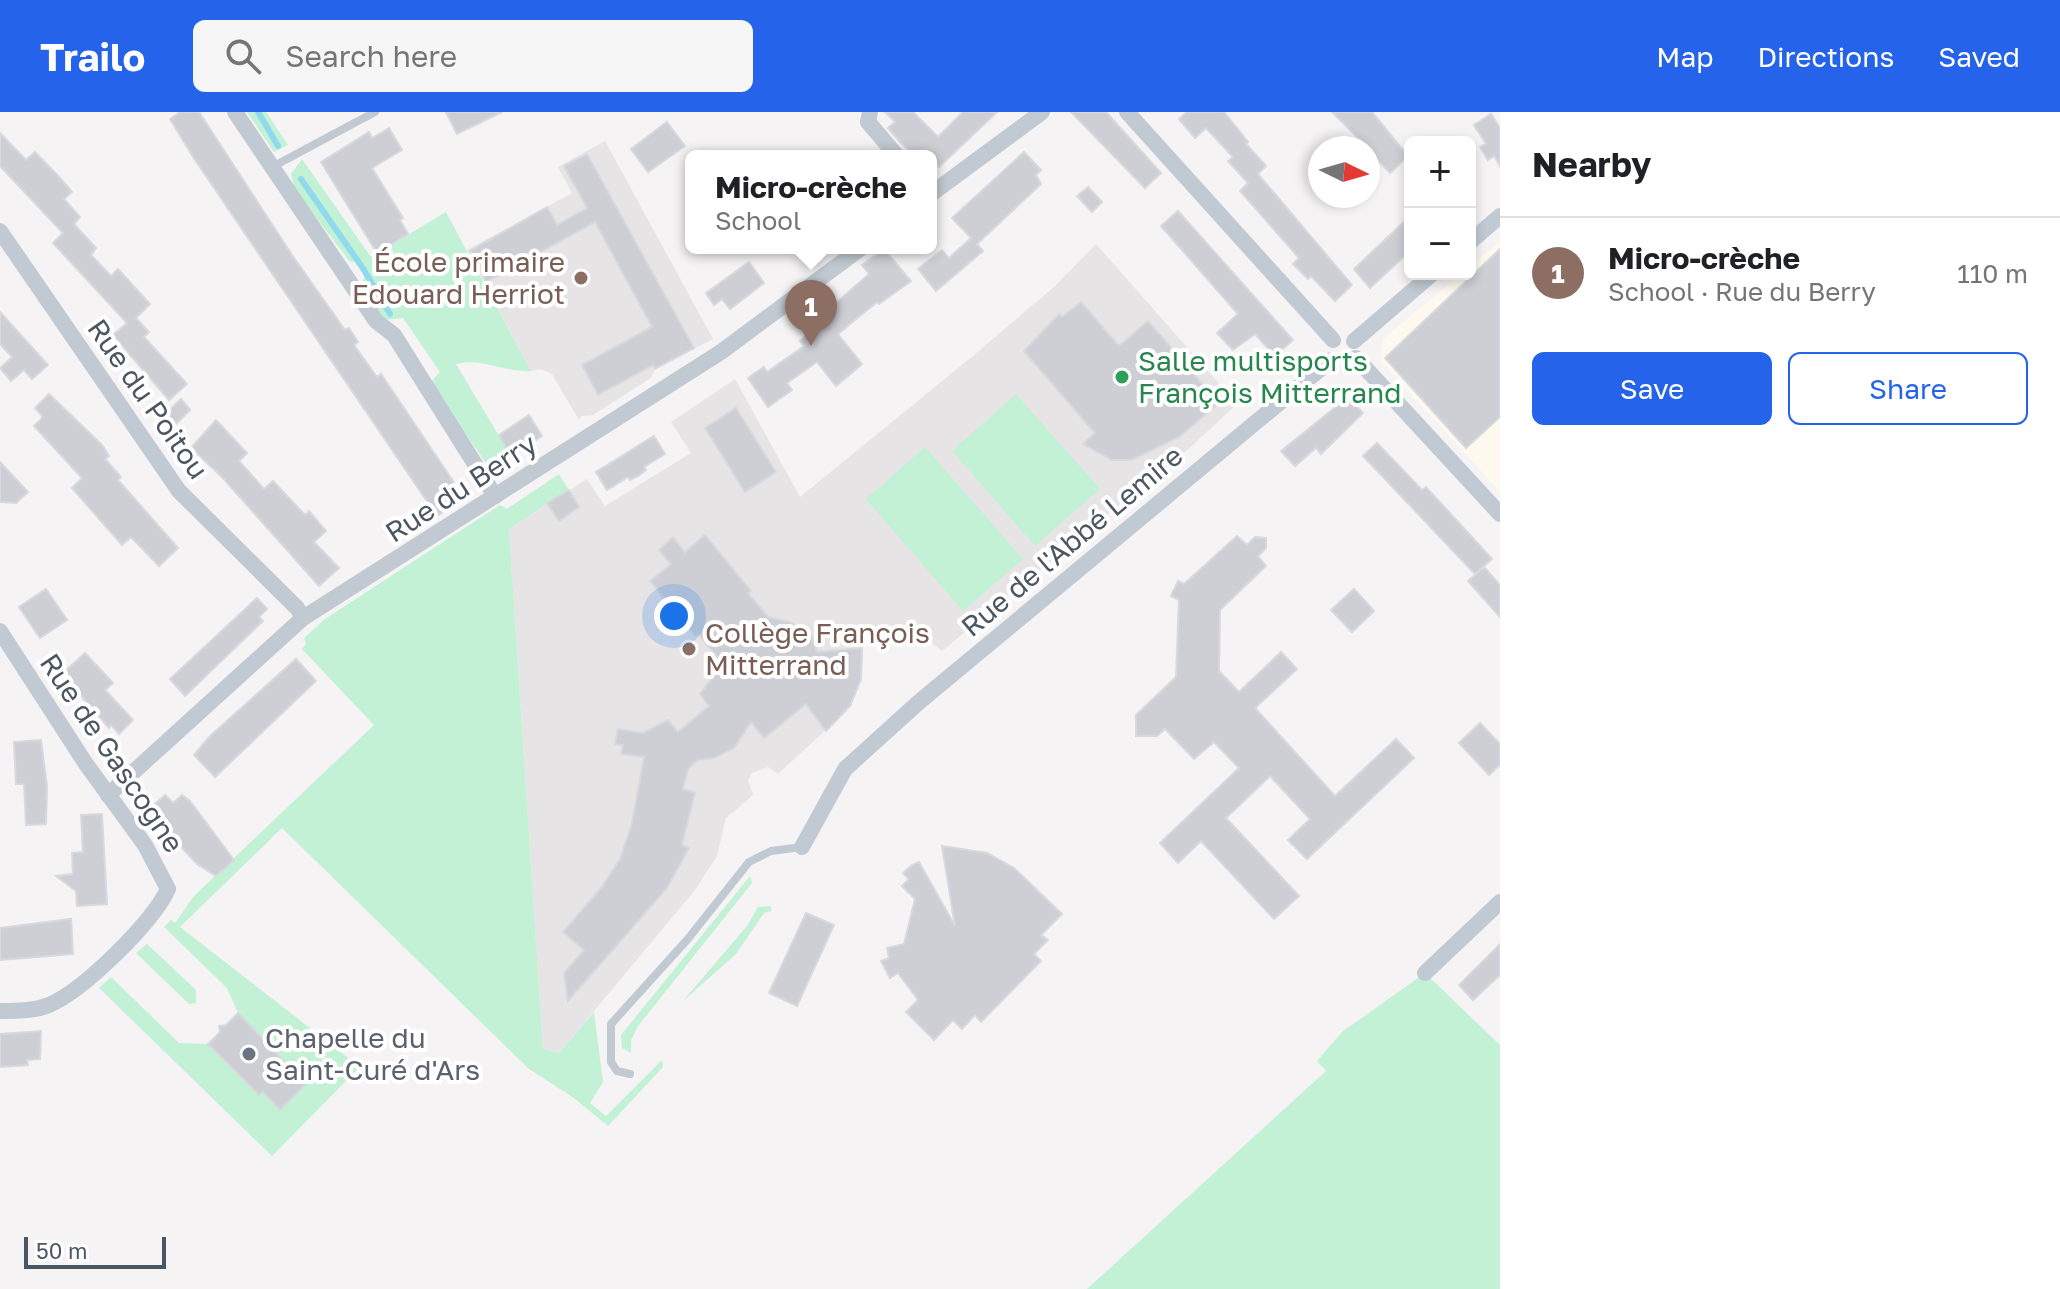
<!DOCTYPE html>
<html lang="en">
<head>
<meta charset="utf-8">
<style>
	:root { --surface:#fff; --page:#f6f6f6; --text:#202124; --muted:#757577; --line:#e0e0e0; --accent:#2563eb }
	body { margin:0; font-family:"Golos Text",sans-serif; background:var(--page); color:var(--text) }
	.controls { position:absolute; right:24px; top:24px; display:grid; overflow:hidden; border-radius:12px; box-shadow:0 4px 12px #0003 }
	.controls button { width:72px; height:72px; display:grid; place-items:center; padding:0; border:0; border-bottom:2px solid var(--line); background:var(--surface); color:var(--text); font:40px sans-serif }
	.compass { position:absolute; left:1308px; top:24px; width:72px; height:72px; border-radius:50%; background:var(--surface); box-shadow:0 4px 12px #0003; rotate:95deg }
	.scale { position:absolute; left:24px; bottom:20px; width:142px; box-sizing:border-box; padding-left:8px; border:4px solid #4a5661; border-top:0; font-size:22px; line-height:28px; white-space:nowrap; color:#4a5661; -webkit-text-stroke:6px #fff; paint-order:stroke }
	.you { position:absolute; left:674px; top:504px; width:28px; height:28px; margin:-20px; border:6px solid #fff; border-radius:50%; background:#1a73e8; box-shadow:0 0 0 12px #1a73e833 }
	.badge { display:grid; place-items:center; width:52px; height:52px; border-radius:50%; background:var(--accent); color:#fff; font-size:26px; font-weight:700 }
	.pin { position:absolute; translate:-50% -66px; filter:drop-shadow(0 2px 4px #0008) }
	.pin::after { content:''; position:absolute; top:42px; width:28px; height:24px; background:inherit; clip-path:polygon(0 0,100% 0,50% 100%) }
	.popup { position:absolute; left:685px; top:38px; width:252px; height:104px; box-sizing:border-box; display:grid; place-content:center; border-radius:12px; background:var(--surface); filter:drop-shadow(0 2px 6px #0005); font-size:26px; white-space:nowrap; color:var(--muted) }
	.popup b { font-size:30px; color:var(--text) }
	.popup::after { content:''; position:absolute; left:50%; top:100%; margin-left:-16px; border:16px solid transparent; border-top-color:var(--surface) }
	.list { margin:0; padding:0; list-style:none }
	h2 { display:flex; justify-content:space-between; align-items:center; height:104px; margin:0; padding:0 32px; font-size:34px }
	h2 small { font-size:26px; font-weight:400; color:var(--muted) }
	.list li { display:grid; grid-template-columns:52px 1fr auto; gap:24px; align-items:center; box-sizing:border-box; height:112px; padding:0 32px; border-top:2px solid var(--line) }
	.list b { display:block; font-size:30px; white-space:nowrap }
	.list p { margin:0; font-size:26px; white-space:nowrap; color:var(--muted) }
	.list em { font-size:26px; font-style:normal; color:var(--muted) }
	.actions { display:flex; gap:16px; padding:24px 32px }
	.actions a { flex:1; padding:18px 0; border:2px solid var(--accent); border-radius:12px; text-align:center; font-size:28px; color:var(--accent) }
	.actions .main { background:var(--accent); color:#fff }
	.icon { flex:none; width:44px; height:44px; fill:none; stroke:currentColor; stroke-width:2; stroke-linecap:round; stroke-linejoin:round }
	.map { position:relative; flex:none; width:1500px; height:1177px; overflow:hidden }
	header { display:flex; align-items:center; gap:48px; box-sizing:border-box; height:112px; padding:0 40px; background:var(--accent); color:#fff }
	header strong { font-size:38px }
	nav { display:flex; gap:44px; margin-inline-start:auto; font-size:28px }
	.search { width:560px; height:72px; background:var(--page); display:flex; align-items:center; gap:20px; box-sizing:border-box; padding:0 28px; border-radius:12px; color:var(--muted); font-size:30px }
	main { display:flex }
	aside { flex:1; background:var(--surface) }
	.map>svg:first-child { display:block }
</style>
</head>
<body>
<header>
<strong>Trailo</strong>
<div class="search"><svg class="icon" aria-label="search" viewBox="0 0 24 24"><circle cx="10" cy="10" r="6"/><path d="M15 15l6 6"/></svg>Search here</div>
<nav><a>Map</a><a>Directions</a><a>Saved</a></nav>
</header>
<main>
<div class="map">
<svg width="1500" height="1177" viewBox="0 0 1500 1177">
	<rect width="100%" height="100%" fill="#f5f3f3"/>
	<path fill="#fdf9ef" d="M1500,129V380L1381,250L1383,227L1461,162H1470V154Z"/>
	<g fill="#e6e4e5">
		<path d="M605,29L713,227L655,257L651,266L593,303L581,304L579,308L552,262L540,257L531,259L467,138L572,81L558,55Z"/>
		<path d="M1096,132L1237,292L1185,340L1169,344L1158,361L942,539L916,518L860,528L863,546L861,567L845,600L778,662L768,655L752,661L748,668L753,683L726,706L717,744L695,778L559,941L543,937L509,417L587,367L605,394L691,341L671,310L735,267L800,385L974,243L1055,174Z"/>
	</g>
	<g fill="#c3f1d5">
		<path d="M247,0H266L288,33L274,40Z"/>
		<path d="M302,47L371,145L446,100L531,259C506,261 482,245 456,252L511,344V358L500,364L486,351L430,271L440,260L403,206L385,208L360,174L365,164L356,149L350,150L296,79L291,62Z"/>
		<path d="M1016,282L1100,377L1035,434L952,339Z"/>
		<path d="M925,335L1023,447L963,499L866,387Z"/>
		<path d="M559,362L569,378L509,417L543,937L559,941L594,900L603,970L590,991L606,1004L662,948L663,955L608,1014L574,986L529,957L282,716L180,815L360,955L272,1044L99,876L111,865L179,931L208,932L259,983L263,980L280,998L305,973L238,901L227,876L164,815L171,808L175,811L194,784L374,613L302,537L306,532L304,526L325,507L500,393L507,397Z"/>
		<path d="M750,764L752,771L638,914L631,928V941L622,936L621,923Z"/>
		<path d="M770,794L772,799L764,801L736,842L682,890L747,814L758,795Z"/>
		<path d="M147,832L196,878V891L189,892L136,841Z"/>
		<path d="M1425,861L1500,933V1177H1087L1326,959L1317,949L1342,920Z"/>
	</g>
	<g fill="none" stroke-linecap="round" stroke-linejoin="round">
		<g stroke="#90daee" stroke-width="6">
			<path d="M258,0L278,34"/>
			<path d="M301,67L364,158L390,202"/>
		</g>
	</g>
	<g fill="#cdcfd5" stroke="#d7d9de" stroke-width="2">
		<path d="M180,0H199L292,143L345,218L349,216L358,230L354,233L377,265L381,262L404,296L459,378L455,380L460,388L437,404L193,45L170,7Z"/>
		<path d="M446,0H502L457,22Z"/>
		<path d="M885,0H913L938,25L963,0H997L939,55L931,44H915L900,30L888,16L895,10Z"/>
		<path d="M1071,0H1106L1161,61L1145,76Z"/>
		<path d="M1187,0H1224L1248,30L1246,32L1266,54L1258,62L1352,173L1335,189L1311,164L1308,167L1293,152L1299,146L1240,79L1248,71L1228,49L1233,45L1206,16L1195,26L1179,7Z"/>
		<path d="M1332,0H1372L1408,44L1390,61L1377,47L1368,55V36Z"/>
		<path d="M1491,2L1500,16V54L1494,44L1488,48L1480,35L1486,32L1474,13Z"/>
		<path d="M667,10L685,34L648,60L631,37Z"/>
		<path d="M389,16L402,38L372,56L403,106L400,108L408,122L377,141L321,50L369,20L372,26Z"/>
		<path d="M0,21L26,48L35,40L60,66L72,80L64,87L80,105L74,112L96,136L91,143L111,164L118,157L150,192L136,206L149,220L144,225L187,272L169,288L113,223L127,211L53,131L63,121L0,54Z"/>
		<path d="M1024,40L1041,58L1036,63L1041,72L977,132L983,139L936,179L918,157L942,138L949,146L971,126L952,106Z"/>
		<path d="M587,42L694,236L655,257L653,253L598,283L582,253L652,215L595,110L486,170L470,139L547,95L557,113L587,96L564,54Z"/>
		<path d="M1088,75L1102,90L1092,100L1077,84Z"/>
		<path d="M1178,99L1293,228L1275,244L1255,222L1233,238L1217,221L1238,202L1161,114Z"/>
		<path d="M1410,104V139L1370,176L1354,157Z"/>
		<path d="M884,137L911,169L879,192L877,190L838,222L862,252L836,274L817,250L787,271L792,278L768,295L748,266L764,255L767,260L804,234L800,229L826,208L822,203L869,162L862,153Z"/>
		<path d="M1500,137V305L1466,336L1385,246Z"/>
		<path d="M749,150L764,171L730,197L722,187L714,193L706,181Z"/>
		<path d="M1081,190L1119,234L1148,209L1219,291L1179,325L1131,348H1112L1083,332L1095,321L1024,239L1059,202L1062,205Z"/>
		<path d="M0,200L48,253L32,267L24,258L11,269L0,256L12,245L0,232Z"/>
		<path d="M49,282L102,333L109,344L105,347L121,365L118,368L178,436L159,454L131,425L122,433L72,376L82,366L34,314L43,305L35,296Z"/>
		<path d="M1348,285L1363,301L1321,342L1316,336L1295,354L1281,339Z"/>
		<path d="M181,287L190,298L172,316L162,305Z"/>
		<path d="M736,296L776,360L745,380L705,316Z"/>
		<path d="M529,303L542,324L511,344L499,323Z"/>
		<path d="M216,308L247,341L239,349L264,377L273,369L305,403L309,399L326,419L314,430L339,456L319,474L222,365L191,336Z"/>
		<path d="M654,324L665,342L644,355L646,358L638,364L630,368L628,365L607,378L596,360Z"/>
		<path d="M1377,331L1422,378L1426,375L1492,447L1475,462L1363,344Z"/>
		<path d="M0,350L28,380L16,391L0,390Z"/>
		<path d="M569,378L579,395L559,409L547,391Z"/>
		<path d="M705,423L751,479L748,481L768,505L790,510L811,523L817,540L862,536L861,567L850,594L826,619L806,592L764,626L751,610L734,636L714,646L698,648L688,657L683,677L695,681L682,733L689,736L667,776L568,889L564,861L584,838L563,820L602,775L620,747L632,711L644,645L621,642L623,633L615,632L618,617L643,621L668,608L678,620L709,594L700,582L723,552L698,522L695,524L650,469L671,452L659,438L673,425L685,440Z"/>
		<path d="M1237,424L1247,433L1255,425L1266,426V436L1258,444L1266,454L1220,498L1219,559L1239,580L1281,540L1297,557L1255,596L1335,684L1396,627L1414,646L1307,747L1288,728L1310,707L1270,664L1226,706L1299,784L1274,807L1201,729L1178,751L1160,731L1239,656L1214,630L1194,647L1165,617L1157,624H1136V603L1176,565L1179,488L1171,484L1178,469L1184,472Z"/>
		<path d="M1484,455L1500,473V505L1468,469Z"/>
		<path d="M46,477L67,508L40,526L19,495Z"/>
		<path d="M1354,477L1374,499L1352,520L1331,498Z"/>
		<path d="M257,486L267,497L259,505L263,509L185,584L170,567Z"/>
		<path d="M85,541L113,571L105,578L133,608L119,622L111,613L109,616L62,562Z"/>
		<path d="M296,547L316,569L215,665L194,643L209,625Z"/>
		<path d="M1480,611L1500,632V653L1489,663L1459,631Z"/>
		<path d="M41,628L47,674L46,712L26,713L24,672H16L14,630Z"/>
		<path d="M165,683L173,691L182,683L190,689L234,748L216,764L197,752L156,708L149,697Z"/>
		<path d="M102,702L107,792L77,794L76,779L56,764L73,762L72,741L83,740L81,703Z"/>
		<path d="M942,734L987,741L1014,756L1062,802L1041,823L1048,828L1034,842L1041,849L981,910L975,903L962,917L953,908L934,928L906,900L918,888L898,861L890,866L881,849L889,846L887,836L904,832L915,787L902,774L909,767L903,761L912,753L919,750L955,814Z"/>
		<path d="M806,801L834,813L797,894L769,881Z"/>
		<path d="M71,807L73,842L0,848V816Z"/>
		<path d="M1500,832V863L1473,888L1459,873Z"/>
		<path d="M238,901L306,972L280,998L263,980L259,983L208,932L220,920L219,914L226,913Z"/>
		<path d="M41,919L40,947L27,948L28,953L0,955V922Z"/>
	</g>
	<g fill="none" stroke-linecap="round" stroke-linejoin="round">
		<g stroke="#c1cad2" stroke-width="8">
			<path d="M274,54L375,0"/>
			<path d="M630,962L617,959L611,950V912L687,828L749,750L771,739L802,735"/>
		</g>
		<g stroke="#c1cad2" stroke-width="16">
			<path d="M235,0L376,209L394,223L495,384"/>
			<path d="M870,0L868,10L897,44"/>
			<path d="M1127,0L1333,228"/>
			<path d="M931,82L1042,0"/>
			<path d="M0,119L179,379L297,496L303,506"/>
			<path d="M1470,130L1500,104"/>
			<path d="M1354,229L1432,162"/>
			<path d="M1356,246L1500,402"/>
			<path d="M0,519L86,652L145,733L168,777C152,811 84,878 49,893C34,899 16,899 0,899"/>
			<path d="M108,683L303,506L721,240L861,136"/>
			<path d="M802,735L845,657L919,590L1331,248"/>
			<path d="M1425,861L1500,790"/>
		</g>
	</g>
	<g fill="#8d6e63" stroke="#fff" stroke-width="3">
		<circle cx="581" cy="166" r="8"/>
		<circle cx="689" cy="537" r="8"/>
	</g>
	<circle fill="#2e9e5b" stroke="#fff" stroke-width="3" cx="1122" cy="265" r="8"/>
	<circle fill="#6b7280" stroke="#fff" stroke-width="3" cx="249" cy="942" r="8"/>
	<g text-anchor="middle" stroke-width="8" stroke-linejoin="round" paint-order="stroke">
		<g font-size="28" fill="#785e54" stroke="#fff" text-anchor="end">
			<text x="565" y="160">École primaire<tspan x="565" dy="32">Edouard Herriot</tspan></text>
			<text x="705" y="531" text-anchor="start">Collège François<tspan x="705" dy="32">Mitterrand</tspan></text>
		</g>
		<g font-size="28" fill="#27864d" stroke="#fff" text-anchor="start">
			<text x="1138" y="259">Salle multisports<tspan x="1138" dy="32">François Mitterrand</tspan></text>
		</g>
		<g font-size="28" fill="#4a5661" stroke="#fff">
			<text transform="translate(148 287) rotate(55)" y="10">Rue du Poitou</text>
			<text transform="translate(461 376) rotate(-33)" y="10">Rue du Berry</text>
			<text transform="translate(1072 429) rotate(-40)" y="10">Rue de l'Abbé Lemire</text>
			<text transform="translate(112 641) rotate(56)" y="10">Rue de Gascogne</text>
		</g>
		<g font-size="28" fill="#5b616d" stroke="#fff" text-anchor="start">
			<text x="265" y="936">Chapelle du<tspan x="265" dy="32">Saint-Curé d'Ars</tspan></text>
		</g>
	</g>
</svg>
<div class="controls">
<button>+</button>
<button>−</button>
</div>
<svg class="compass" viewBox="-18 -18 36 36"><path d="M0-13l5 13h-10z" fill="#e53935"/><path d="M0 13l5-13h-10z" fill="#757577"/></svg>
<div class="scale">50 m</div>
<div class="you"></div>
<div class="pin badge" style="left:811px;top:234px;background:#8d6e63">1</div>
<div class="popup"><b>Micro-crèche</b>School</div>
</div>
<aside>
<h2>Nearby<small></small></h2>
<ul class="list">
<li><span class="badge" style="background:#8d6e63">1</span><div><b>Micro-crèche</b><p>School · Rue du Berry</p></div><em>110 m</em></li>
</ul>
<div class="actions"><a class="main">Save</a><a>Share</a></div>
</aside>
</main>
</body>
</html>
